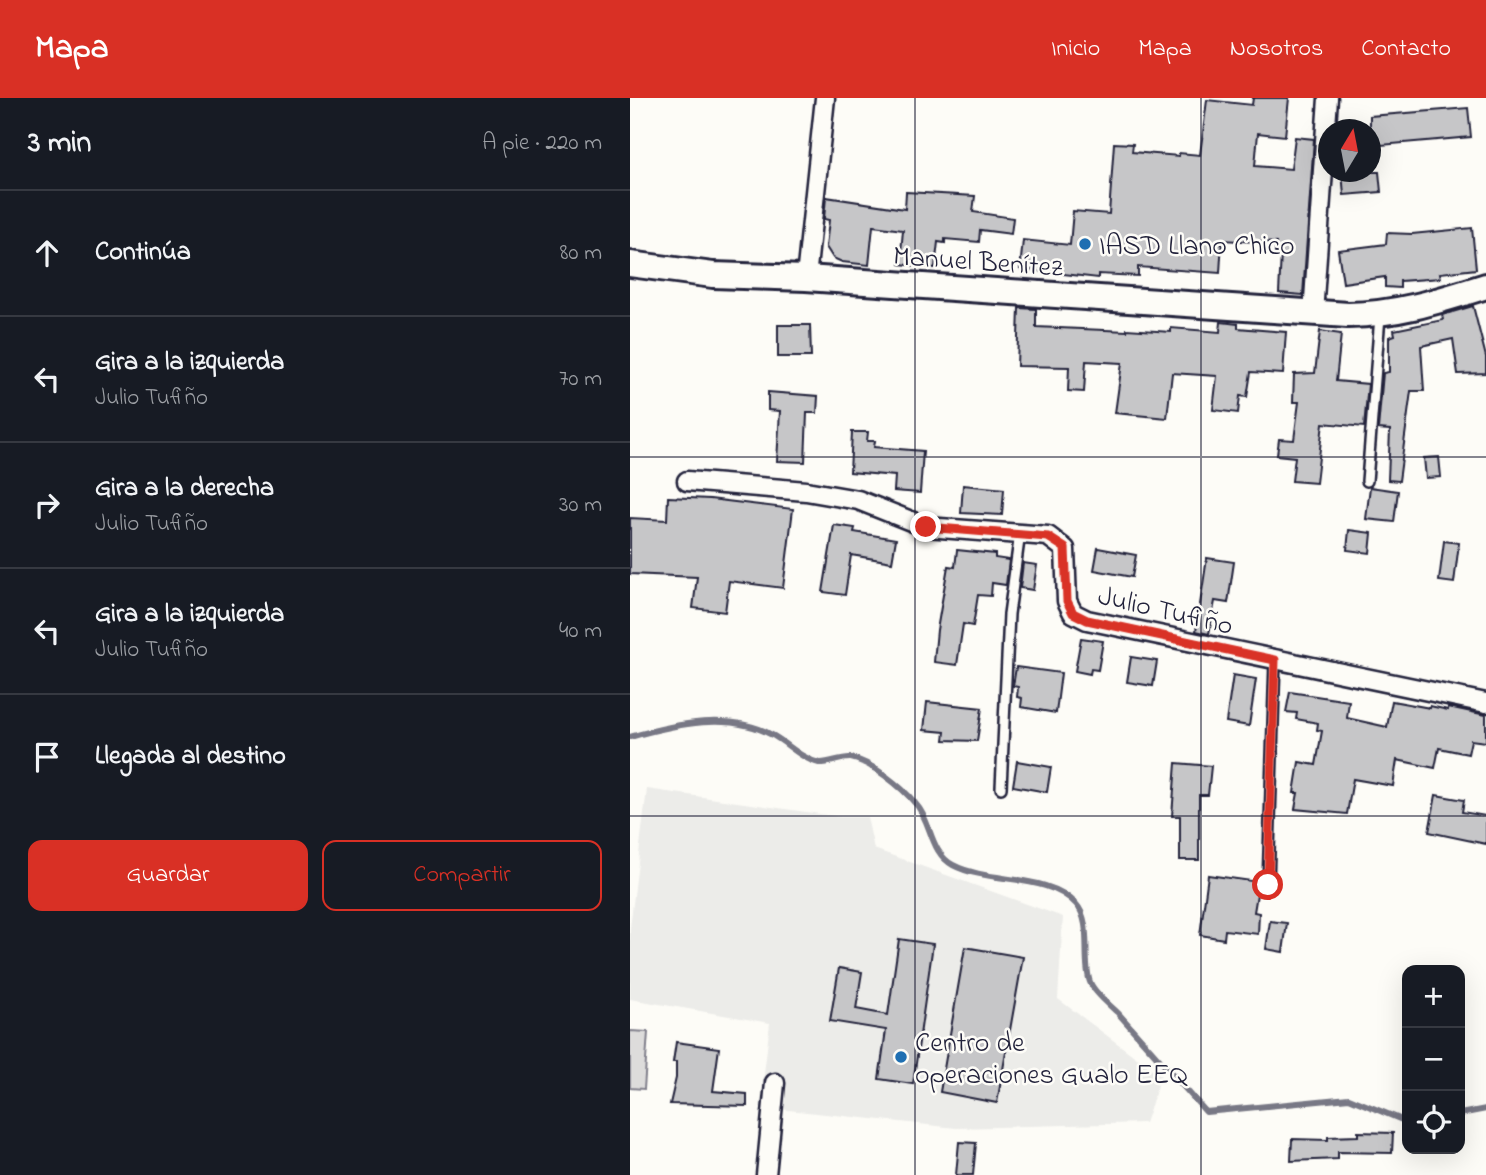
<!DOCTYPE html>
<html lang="es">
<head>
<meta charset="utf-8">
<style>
	:root { --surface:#171b24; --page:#20242c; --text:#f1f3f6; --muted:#9ea1a6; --line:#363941; --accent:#d93025 }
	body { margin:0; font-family:"Indie Flower",sans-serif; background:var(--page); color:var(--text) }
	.controls { position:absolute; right:21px; bottom:21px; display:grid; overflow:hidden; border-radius:14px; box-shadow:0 7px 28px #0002 }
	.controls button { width:63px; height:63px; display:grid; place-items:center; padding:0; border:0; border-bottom:2px solid var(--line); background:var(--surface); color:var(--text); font:35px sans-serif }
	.compass { position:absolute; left:688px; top:21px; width:63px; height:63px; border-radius:50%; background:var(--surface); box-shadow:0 7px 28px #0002; rotate:10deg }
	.stop { position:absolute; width:21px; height:21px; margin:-16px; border:5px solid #d93025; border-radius:50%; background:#fff }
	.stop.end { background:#d93025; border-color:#fff; box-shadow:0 2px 7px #0008 }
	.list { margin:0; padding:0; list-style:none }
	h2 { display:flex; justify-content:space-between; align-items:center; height:91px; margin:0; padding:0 28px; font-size:30px }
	h2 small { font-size:23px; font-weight:400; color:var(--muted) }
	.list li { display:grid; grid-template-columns:46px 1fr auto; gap:21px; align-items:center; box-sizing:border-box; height:126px; padding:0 28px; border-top:2px solid var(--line) }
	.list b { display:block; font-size:26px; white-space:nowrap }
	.list p { margin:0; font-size:23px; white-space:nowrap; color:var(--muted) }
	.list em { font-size:23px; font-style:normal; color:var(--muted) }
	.actions { display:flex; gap:14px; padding:21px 28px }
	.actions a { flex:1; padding:16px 0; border:2px solid var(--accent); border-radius:14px; text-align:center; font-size:24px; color:var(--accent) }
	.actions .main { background:var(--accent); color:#fff }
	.icon { flex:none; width:38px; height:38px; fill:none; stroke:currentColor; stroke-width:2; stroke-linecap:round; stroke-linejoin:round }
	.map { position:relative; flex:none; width:856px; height:1077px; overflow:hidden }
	header { display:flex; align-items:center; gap:42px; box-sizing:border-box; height:98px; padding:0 35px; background:var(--accent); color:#fff }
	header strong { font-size:33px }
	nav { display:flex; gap:38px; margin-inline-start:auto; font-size:24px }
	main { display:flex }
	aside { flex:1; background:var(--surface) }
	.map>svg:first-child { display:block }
</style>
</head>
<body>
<header>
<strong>Mapa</strong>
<nav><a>Inicio</a><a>Mapa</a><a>Nosotros</a><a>Contacto</a></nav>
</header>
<main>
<aside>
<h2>3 min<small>A pie · 220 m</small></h2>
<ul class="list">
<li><svg class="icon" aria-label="ahead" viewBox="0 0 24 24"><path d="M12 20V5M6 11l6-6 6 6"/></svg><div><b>Continúa</b></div><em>80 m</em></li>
<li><svg class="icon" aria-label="left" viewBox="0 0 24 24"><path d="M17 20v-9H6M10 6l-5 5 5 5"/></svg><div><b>Gira a la izquierda</b><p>Julio Tufiño</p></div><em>70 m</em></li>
<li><svg class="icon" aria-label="right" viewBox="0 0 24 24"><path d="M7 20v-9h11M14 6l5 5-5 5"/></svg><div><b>Gira a la derecha</b><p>Julio Tufiño</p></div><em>30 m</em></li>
<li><svg class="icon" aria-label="left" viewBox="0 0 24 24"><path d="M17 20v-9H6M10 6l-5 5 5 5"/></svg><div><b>Gira a la izquierda</b><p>Julio Tufiño</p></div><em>40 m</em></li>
<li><svg class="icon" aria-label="arrive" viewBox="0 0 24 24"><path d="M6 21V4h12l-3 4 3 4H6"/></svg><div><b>Llegada al destino</b></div></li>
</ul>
<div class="actions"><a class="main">Guardar</a><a>Compartir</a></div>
</aside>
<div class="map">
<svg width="856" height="1077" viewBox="0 0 856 1077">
	<rect width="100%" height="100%" fill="#fdfcf7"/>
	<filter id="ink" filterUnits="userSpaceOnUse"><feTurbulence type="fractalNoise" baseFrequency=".0143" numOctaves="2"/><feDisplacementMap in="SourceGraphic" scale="14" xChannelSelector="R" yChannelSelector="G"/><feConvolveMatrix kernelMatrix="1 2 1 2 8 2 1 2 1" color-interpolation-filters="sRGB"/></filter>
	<g filter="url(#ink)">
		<path fill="#ecece9" d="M17,691L211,719H237L244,751L433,819L428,901L531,978L515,1025L326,1030L130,1009L140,925L0,901V830Z"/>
		<path fill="#dddcdb" stroke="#807f8b" stroke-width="2" d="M0,933L18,934L14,991L0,990Z"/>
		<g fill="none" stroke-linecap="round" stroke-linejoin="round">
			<g stroke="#787885" stroke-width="6">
				<path d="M0,639C45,626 101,613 144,638C158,646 172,661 189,665C199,666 211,659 221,660C241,664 272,689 285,705C302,723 299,754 323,767C359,786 418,775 446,806C463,824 452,863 460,884C464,895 480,907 488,915C517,948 547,981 576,1014L719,1000L777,1024"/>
				<path d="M830,1016L856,1011"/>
			</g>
		</g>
		<g fill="#c6c6c8" stroke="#22223b" stroke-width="2">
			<path d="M623,0H659L655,38L628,35L625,68L661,71L665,39L684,41L673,197L649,195L651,155H645L646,145L592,142L590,175L508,169V178L468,176V180L390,171L393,142L440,147L443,113L479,116L484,45L503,46L502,54L549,58V55L570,57L577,2L622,7Z"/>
			<path d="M838,10L841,39L740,48V18Z"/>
			<path d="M712,74H749L751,94L714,97Z"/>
			<path d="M276,94L345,98L343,114L383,120L381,136L350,132L349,144L315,141V145L308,144L305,170L270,166L273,132L243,128L239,167L212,164L203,160L196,149L199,122L194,121L196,99L275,111Z"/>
			<path d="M842,130L846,171L810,175L811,180L770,183V190L755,189V179L713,185L708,152L756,146L757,135L782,136Z"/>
			<path d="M843,208L856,259V275L828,276L823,241L791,248L794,293H781L769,383L758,382L760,332L748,331L753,275L759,274V239L765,237L764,232L813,222L812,217Z"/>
			<path d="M389,210L406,211V229L497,233V231L541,234V230L590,234L591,224L608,226V230L656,234L653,276L621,274L617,299L610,298L608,315L583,312L587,278L542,275L537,320L485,315L492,265L456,263L454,294L438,293L439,269L387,268Z"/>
			<path d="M148,227H180L181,259H148Z"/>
			<path d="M690,233L711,236L706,283L738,286L734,329L693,325L686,385L662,383L665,359L647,357L649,341L664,342L669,304H663L664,276L685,275Z"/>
			<path d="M138,294L188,298L187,315H177L175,364L147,363L150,313L138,312Z"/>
			<path d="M222,334H238L237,343H245L244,349L293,353L290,395L264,393L265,378L220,374Z"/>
			<path d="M809,359L811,379L796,380L794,360Z"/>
			<path d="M333,387L374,391L372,417L331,415Z"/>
			<path d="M740,389L768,393L764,424L736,421Z"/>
			<path d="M38,399L80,401L163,411L153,490L99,483L95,514L63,510L67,479L0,476V420L37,422Z"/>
			<path d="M204,427L225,430L224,434L266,441L262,464L221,457L215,497L193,494Z"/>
			<path d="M719,432L742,435L740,455L717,452Z"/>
			<path d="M814,443L829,445L824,485L809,483Z"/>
			<path d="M468,450L506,457L502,479L464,472Z"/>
			<path d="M327,452L365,456V460L379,462L376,487L362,485L361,498L348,497L343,528L333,526L327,567L304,564L307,532L318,468L325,469Z"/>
			<path d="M577,460L604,464L598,505L585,503L579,536L566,533Z"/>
			<path d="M393,465L407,467L403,492L390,490Z"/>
			<path d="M451,540L473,543L468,572L461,571L460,576L445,573Z"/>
			<path d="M501,559L527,563L523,588L497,584Z"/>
			<path d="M386,569L431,575L426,615L391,609L392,600L387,599L388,589L383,588Z"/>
			<path d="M603,577L626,581L619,628L596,624Z"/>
			<path d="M660,594L719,603L717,620L757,629L762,603L800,610V608L818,612V609L856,617V644L841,642L838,656L809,650L805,670L767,662L763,688L723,681L717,716L665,711L668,695H664L669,664L686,667L692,633L687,632L688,625L666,621L667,615L656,614Z"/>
			<path d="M297,604L352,610L347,643L314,642L315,634L294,632Z"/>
			<path d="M387,663L421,669L417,694L383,688Z"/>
			<path d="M546,665L581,668L578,697H569V762H550V718H542Z"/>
			<path d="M806,697L834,702L832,714L856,718V746L799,734Z"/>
			<path d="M578,777L629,784L624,814L629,815L628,836L595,832L594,841L570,837Z"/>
			<path d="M640,823L657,825L653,854L636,851Z"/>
			<path d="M269,841L303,846L283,986L249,981L256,932L200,923L209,870L232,874L226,911L258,917Z"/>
			<path d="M335,849L393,859L367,1005L310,994Z"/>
			<path d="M46,944L89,950L83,993L117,996V1008L40,1006L46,980V964H43Z"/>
			<path d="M728,1034L763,1035L762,1055L708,1054V1061L661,1063L662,1041L698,1042V1039L728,1038Z"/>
			<path d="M329,1044L346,1045L343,1077H326Z"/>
		</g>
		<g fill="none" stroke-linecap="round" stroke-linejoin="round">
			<defs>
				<g id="lane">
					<path d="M737,383L750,218"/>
					<path d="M371,690L379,516L390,435"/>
					<path d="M638,787L645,562"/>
				</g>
				<g id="street">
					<path d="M176,180L195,0"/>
					<path d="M683,216L698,0"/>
					<path d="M57,383L176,393L228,402L296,429L418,438L435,451L437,503L443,515L457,522L856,605"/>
					<path d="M136,1077L145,985"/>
				</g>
				<path id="secondary" d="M0,166L83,177L176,180L718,217C769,216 808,203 856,188"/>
			</defs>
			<use href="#lane" stroke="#22223b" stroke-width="14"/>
			<use href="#street" stroke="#22223b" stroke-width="23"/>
			<use href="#secondary" stroke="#22223b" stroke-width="30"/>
			<use href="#lane" stroke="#fdfcf7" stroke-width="9"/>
			<use href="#street" stroke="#fdfcf7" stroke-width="18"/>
			<use href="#secondary" stroke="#fdfcf7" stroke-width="24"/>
		</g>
	</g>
	<g fill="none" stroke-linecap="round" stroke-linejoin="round" filter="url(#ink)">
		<path stroke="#d93025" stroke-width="9" d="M296,429L418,439L435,450L437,503L443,515L457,522L645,562L638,787"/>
	</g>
	<path fill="none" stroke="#22223b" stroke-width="2" stroke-opacity="0.55" d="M285,0V1077M571,0V1077M0,359H856M0,718H856"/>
	<g fill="#1f6fb2" stroke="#fdfcf7" stroke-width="2.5">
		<circle cx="455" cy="146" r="7"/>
		<circle cx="271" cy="959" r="7"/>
	</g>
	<g text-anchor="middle" stroke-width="5" stroke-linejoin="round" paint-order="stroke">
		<g font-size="28" fill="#22223b" stroke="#fdfcf7" text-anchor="start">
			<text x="469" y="156">IASD Llano Chico</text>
			<text x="285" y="953">Centro de<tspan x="285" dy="32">operaciones Gualo EEQ</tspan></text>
		</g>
		<g font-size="28" fill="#22223b" stroke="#fdfcf7">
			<text transform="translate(348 162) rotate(4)" y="10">Manuel Benítez</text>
			<text transform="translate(536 511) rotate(13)" y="10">Julio Tufiño</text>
		</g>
	</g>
</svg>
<div class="controls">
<button>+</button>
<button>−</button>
<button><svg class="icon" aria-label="locate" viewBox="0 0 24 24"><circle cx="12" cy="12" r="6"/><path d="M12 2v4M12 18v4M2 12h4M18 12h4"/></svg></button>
</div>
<svg class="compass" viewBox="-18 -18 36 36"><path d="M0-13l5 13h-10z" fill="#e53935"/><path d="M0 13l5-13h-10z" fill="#9ea1a6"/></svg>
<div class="stop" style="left:638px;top:787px"></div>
<div class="stop end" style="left:296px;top:429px"></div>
</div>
</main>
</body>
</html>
